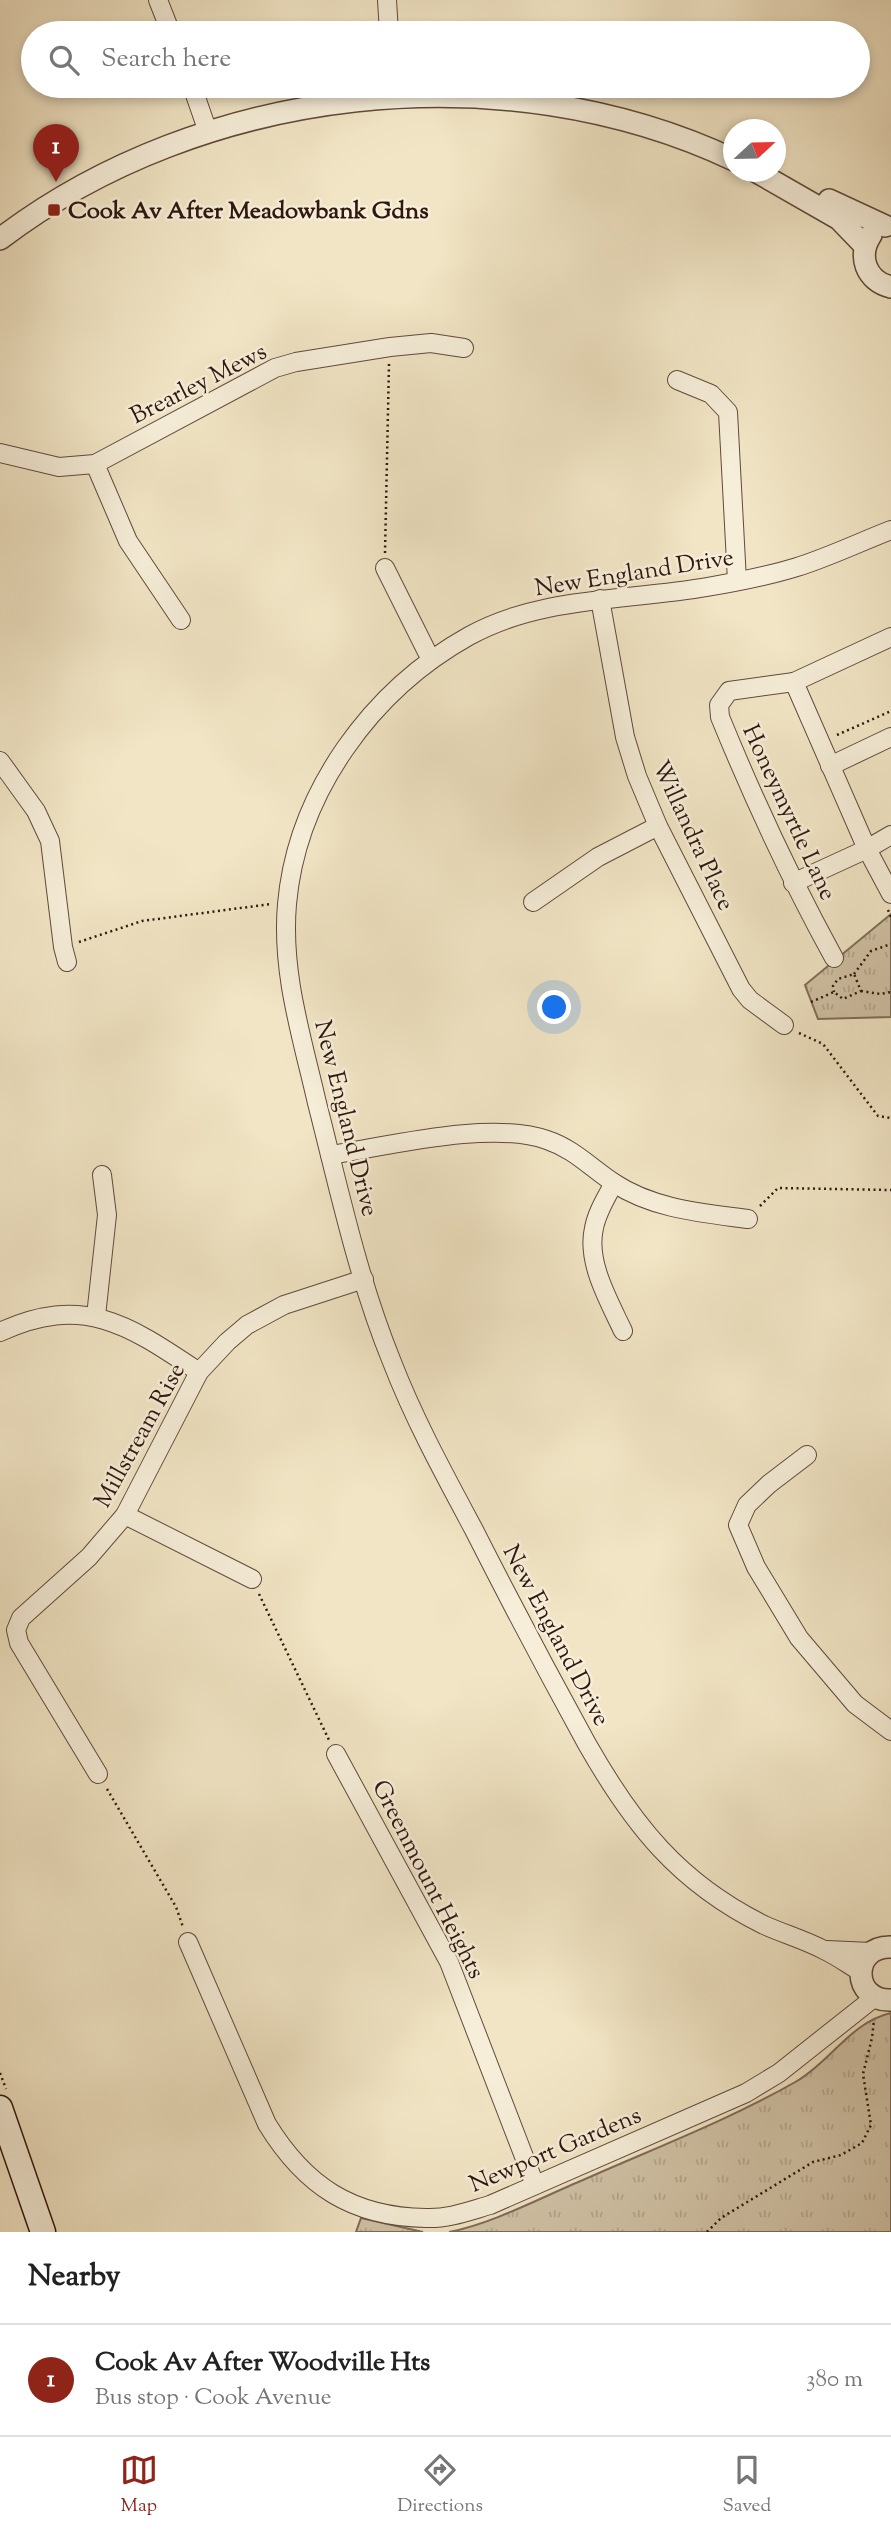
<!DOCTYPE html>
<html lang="en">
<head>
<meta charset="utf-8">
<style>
	:root { --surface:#fff; --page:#f2f2f2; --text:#222; --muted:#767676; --line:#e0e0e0; --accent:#8f2418 }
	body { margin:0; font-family:"Sorts Mill Goudy",serif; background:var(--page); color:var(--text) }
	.compass { position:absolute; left:723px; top:119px; width:63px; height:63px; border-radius:50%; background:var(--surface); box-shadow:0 4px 10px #0003; rotate:68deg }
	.you { position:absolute; left:555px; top:1008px; width:24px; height:24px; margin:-18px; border:5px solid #fff; border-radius:50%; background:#1a73e8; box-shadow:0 0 0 10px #1a73e833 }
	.badge { display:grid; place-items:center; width:46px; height:46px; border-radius:50%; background:var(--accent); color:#fff; font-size:23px; font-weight:700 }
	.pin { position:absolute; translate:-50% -58px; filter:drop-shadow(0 2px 4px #0008) }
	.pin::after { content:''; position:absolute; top:37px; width:24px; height:21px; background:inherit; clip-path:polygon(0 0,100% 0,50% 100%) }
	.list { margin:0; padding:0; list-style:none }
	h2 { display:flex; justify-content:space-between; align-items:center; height:91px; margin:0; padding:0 28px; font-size:30px }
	h2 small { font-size:23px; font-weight:400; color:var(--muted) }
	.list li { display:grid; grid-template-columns:46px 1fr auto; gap:21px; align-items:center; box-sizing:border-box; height:112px; padding:0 28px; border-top:2px solid var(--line) }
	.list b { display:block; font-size:26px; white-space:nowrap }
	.list p { margin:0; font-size:23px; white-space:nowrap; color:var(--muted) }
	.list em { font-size:23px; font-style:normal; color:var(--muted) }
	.icon { flex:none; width:38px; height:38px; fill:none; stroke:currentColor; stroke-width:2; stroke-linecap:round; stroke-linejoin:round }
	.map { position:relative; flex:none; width:891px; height:2232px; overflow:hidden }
	.search { position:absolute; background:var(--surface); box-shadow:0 4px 10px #0003; left:21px; right:21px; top:21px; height:77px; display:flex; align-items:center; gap:18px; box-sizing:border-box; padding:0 24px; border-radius:38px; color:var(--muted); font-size:26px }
	.sheet { height:203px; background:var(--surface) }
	nav { display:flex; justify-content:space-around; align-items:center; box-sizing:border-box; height:98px; border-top:2px solid var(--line); background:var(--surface); font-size:19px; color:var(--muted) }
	nav a { display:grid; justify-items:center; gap:4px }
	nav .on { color:var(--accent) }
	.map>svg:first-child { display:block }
</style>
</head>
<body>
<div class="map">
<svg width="891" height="2232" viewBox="0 0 891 2232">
	<defs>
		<pattern id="grass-tufts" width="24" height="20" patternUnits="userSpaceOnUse" patternTransform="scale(1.75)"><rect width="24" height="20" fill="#d0c2a6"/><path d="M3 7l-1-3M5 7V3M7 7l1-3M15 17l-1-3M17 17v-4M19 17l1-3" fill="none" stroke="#b3a68e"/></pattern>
	</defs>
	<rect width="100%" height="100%" fill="#f1e5c5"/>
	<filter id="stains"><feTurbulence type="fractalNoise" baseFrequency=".00286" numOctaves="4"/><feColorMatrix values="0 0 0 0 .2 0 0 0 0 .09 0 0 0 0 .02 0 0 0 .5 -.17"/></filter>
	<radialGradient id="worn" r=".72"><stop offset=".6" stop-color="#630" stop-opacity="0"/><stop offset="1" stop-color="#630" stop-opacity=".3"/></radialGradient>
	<g fill="url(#grass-tufts)" stroke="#806c5a" stroke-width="2">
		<path d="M891,914V1017L818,1019L805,985Z"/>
		<path d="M891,2013V2232H449C492,2224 542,2197 583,2180C655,2148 729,2120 797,2081C831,2061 851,2022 891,2013Z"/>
		<path d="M361,2218L423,2232H356Z"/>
	</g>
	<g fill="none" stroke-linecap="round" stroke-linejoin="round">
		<defs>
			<g id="minor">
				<path d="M158,0L171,33"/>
				<path d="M387,0L389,33"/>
				<path d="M192,86L208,132"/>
				<path d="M677,380L711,394L728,412L737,581"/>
				<path d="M0,453L59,467L95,464L275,368L296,362L390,347L431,343L464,348"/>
				<path d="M95,464L128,541L181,620"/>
				<path d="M385,568L431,660"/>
				<path d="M600,599L625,737L637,776L658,826L741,989L750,1000L784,1025"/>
				<path d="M794,682L867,849L891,894"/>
				<path d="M0,761L36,811L50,841L63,947L67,962"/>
				<path d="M830,766L891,737"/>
				<path d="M793,883L867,849L891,835"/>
				<path d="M533,902L598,857L658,826"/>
				<path d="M834,958C791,880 754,800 720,717L719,705L729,691L794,682L891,637"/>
				<path d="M330,1155C389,1146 491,1120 547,1140C574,1149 591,1168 614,1183C653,1209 703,1213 748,1219"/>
				<path d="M614,1183C606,1198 597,1212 594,1228C586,1262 609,1301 623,1331"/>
				<path d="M96,1316L107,1215L102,1175"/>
				<path d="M0,1332C84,1293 130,1326 199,1372"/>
				<path d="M807,1455L769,1484L747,1505L738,1525L756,1567L799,1638L855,1704L891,1731"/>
				<path d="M125,1515L252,1579"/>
				<path d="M336,1754L449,1962L535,2185"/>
				<path d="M98,1774L19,1643L16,1630L21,1618L89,1557L125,1515L199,1372L227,1342L247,1325L284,1305L364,1279"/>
				<path d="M188,1942L267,2124C305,2186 352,2217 426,2218C448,2219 469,2211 490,2205L746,2093L779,2073L875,1997"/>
				<path d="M827,1950L871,1952"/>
				<path d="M861,1972C849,1965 837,1956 824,1950C805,1940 784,1934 764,1925C679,1883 633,1825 587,1744C548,1673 510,1601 473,1528C444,1474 414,1419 392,1362C358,1279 339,1189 317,1103C302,1037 281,973 287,904C297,792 372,690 469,636C541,596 627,601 707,587C737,582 768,576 797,567C829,557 860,542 891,530"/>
			</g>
			<g id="tertiary">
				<path d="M757,172L839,219L865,246"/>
				<path d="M829,200L885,226"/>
				<path d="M871,235C857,256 866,281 891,287"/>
				<path d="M0,239C202,85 503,51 734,160"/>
				<path d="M891,1947C850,1946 852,2002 891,2000"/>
			</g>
			<path id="secondary" d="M0,2108L43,2232"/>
		</defs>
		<use href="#minor" stroke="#604a3c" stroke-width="20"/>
		<use href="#tertiary" stroke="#604a3c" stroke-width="24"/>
		<use href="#secondary" stroke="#2f170f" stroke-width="27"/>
		<g stroke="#2f170f" stroke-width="2.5" stroke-dasharray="2 3.5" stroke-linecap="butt">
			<path d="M385,553L389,364"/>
			<path d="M837,735L891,711"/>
			<path d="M888,910L891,917"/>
			<path d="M79,942L142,921L271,904"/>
			<path d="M854,974L871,951L891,944"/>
			<path d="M861,991L880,994L891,992"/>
			<path d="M811,1002L834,992L843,999L861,991L854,974L838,979L833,986L834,992"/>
			<path d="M799,1033L823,1044L878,1116L891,1118"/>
			<path d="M760,1206L778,1188L891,1190"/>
			<path d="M259,1594L329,1740"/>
			<path d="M107,1789L176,1907L183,1927"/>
			<path d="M0,2073L6,2089"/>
			<path d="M707,2232L721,2218L813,2162L841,2155L862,2143L871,2125L863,2074L872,2038L874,2020"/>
		</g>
		<use href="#minor" stroke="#f6eed9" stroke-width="18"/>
		<use href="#tertiary" stroke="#f6eed9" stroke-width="21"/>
		<use href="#secondary" stroke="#f6eed9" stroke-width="24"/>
	</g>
	<rect fill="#8f2418" stroke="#f6eed9" stroke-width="2.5" x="47" y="203" width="14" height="14" rx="3.5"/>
	<g text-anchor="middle" stroke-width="5" stroke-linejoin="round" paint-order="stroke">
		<g font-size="24" font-weight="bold" fill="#2f170f" stroke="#f6eed9" text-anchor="start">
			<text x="68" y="218">Cook Av After Meadowbank Gdns</text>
		</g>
		<g font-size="24" fill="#2f170f" stroke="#f6eed9">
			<text transform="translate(198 383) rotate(-27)" y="8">Brearley Mews</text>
			<text transform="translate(634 572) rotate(-9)" y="8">New England Drive</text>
			<text transform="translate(790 812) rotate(65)" y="8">Honeymyrtle Lane</text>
			<text transform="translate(694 835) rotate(65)" y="8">Willandra Place</text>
			<text transform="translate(347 1118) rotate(76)" y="8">New England Drive</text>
			<text transform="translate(139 1435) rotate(-61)" y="8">Millstream Rise</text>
			<text transform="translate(557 1635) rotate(62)" y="8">New England Drive</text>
			<text transform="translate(429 1879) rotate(63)" y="8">Greenmount Heights</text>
			<text transform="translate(555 2149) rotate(-23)" y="8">Newport Gardens</text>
		</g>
	</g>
	<rect width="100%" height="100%" filter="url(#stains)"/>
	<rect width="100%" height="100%" fill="url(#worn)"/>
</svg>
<svg class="compass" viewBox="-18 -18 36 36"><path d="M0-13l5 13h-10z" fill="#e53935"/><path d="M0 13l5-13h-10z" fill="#767676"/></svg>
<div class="you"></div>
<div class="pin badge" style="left:56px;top:182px">1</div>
<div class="search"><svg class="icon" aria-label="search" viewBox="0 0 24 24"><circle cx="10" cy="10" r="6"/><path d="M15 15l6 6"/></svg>Search here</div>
</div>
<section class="sheet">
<h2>Nearby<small></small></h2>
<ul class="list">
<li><span class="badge">1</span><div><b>Cook Av After Woodville Hts</b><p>Bus stop · Cook Avenue</p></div><em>380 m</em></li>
</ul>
</section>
<nav>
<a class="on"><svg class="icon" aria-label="map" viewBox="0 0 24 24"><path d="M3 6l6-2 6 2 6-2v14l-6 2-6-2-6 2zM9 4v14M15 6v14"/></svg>Map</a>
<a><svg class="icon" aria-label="directions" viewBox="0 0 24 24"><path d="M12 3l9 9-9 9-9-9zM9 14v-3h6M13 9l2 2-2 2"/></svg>Directions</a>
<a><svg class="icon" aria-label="saved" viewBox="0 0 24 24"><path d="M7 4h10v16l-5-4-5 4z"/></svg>Saved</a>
</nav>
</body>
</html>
